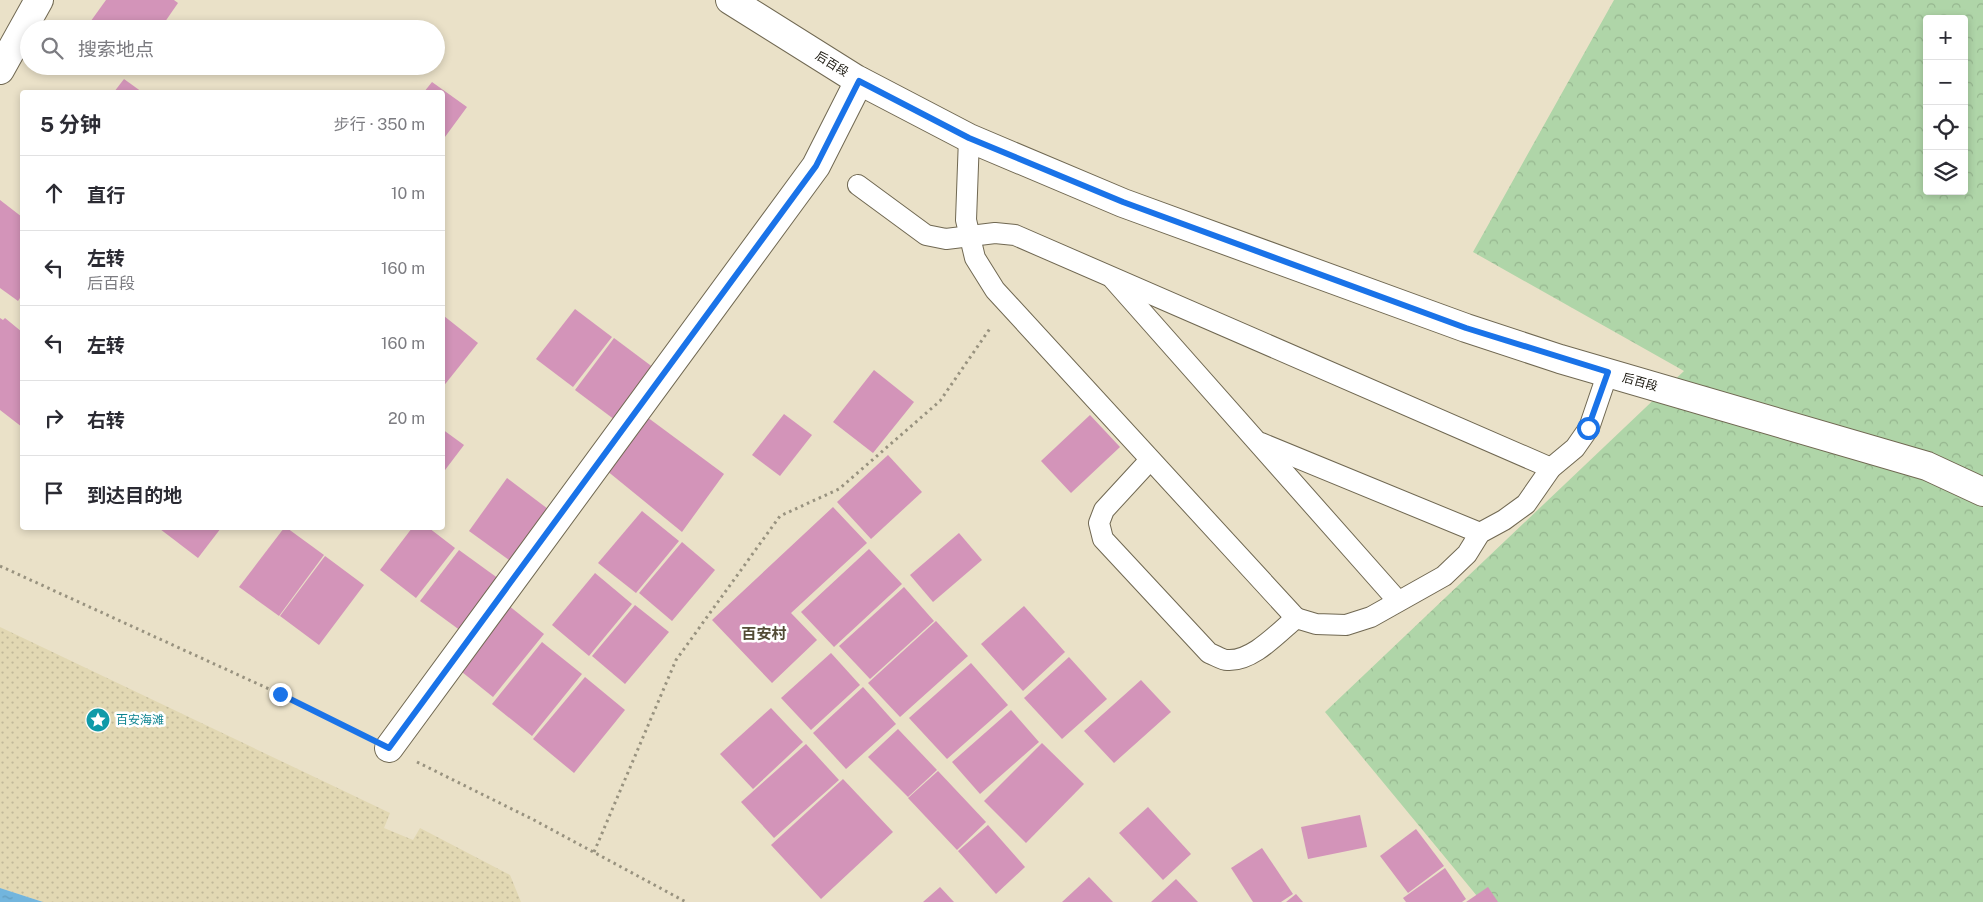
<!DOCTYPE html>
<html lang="zh">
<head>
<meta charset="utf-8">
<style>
	:root { --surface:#fff; --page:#f7f7f7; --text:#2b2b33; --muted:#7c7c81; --line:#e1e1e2 }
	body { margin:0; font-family:"Public Sans","Noto Sans SC",sans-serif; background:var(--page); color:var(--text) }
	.controls { position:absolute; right:15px; top:15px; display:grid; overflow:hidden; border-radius:5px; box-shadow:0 2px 8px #0003 }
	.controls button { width:45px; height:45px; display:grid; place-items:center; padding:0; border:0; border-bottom:1px solid var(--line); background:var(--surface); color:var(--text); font:25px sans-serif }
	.stop { position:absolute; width:15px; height:15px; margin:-11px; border:4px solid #1a73e8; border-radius:50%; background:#fff }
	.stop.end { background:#1a73e8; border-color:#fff; box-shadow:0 1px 5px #0008 }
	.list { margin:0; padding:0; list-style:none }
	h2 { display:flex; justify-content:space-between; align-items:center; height:65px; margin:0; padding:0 20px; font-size:21px }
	h2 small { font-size:16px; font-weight:400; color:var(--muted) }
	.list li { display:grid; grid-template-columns:32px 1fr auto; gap:15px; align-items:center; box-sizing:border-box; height:75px; padding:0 20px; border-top:1px solid var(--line) }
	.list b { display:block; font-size:19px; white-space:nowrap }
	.list p { margin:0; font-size:16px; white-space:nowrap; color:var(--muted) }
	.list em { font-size:16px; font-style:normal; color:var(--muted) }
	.icon { flex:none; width:28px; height:28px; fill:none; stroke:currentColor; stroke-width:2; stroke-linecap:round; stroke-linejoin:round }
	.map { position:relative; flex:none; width:1983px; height:902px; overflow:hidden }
	.search { position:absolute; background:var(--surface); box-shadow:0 2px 8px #0003; left:20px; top:20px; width:425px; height:55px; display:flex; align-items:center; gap:12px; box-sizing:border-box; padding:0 18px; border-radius:28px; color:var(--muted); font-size:19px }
	.panel { position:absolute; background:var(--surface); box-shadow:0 2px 8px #0003; left:20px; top:90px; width:425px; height:440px; border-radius:5px }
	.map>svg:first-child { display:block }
</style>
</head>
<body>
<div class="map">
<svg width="1983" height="902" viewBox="0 0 1983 902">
	<defs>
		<pattern id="forest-crowns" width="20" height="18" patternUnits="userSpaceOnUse" patternTransform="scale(1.25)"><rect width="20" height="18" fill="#afd5a8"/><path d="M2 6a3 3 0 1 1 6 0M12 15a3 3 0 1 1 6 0" fill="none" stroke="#96b68f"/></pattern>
		<pattern id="sand-dots" width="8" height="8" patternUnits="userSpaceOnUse" patternTransform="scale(1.25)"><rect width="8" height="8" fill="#e2d8b3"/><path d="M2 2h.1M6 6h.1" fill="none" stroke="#c1b899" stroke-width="1.8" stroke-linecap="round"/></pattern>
		<pattern id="water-ripples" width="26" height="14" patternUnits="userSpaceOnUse" patternTransform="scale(1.25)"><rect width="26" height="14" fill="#72b5dd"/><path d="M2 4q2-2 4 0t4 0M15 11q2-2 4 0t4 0" fill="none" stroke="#629bbc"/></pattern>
	</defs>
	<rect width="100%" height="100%" fill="#eae1c8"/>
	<path fill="url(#forest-crowns)" fill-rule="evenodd" d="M1614,0H1983V902H1482L1325,712L1684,371L1473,252ZM1927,19H1964V191H1927Z"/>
	<path fill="url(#sand-dots)" d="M0,627L390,813L384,828L413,840L420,828L510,875L521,902H43L0,888Z"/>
	<path fill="url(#water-ripples)" d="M0,888L43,902H0Z"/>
	<g fill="#d394b9">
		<path d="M106,0H174L178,3L160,29H94L88,25Z"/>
		<path d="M124,79L142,92H114Z"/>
		<path d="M432,82L467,107L442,141V92H424Z"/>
		<path d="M0,200L22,217V295L18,301L0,288Z"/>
		<path d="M575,309L612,337L573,387L536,359Z"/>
		<path d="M444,316L478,343L442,388V317Z"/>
		<path d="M0,318L3,320L5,318L22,332V427L0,410Z"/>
		<path d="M614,338L654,368L615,420L575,390Z"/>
		<path d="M874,370L914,402L873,453L833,422Z"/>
		<path d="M784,414L812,435L780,476L752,455Z"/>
		<path d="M1090,415L1120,447L1071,493L1041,461Z"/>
		<path d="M647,417L724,474L682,532L606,470Z"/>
		<path d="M442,429L464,445L442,474Z"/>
		<path d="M888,455L922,492L871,539L837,502Z"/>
		<path d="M507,478L548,509L509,560L469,531Z"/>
		<path d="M833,507L867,543L791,613L817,640L772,683L712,620Z"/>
		<path d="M642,511L679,541L636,593L598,563Z"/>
		<path d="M161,528H221L198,558L160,529Z"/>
		<path d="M284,528H287L324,555L279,616L239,587Z"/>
		<path d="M412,528H429L455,548L416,598L380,570Z"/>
		<path d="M959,533L982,560L933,602L910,575Z"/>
		<path d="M682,542L715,570L672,621L639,593Z"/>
		<path d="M869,549L902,584L834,647L801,612Z"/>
		<path d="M459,550L499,579L461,631L420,601Z"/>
		<path d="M325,556L364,585L319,645L280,616Z"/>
		<path d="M595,573L632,604L589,656L552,625Z"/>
		<path d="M904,587L934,621L870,679L839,646Z"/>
		<path d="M508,605L544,634L493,697L457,668Z"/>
		<path d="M635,605L669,632L625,684L592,656Z"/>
		<path d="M1024,606L1065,652L1023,691L981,644Z"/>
		<path d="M936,621L968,656L900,717L868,683Z"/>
		<path d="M542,642L582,674L532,736L492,704Z"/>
		<path d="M831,653L860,685L811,730L781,698Z"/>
		<path d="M1069,657L1107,699L1062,739L1024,698Z"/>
		<path d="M971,663L1008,705L947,759L909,718Z"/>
		<path d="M585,677L625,710L574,773L533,739Z"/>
		<path d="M1141,680L1171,712L1114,763L1084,731Z"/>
		<path d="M863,687L896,724L846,769L813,733Z"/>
		<path d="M771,708L803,742L753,789L720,754Z"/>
		<path d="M1011,710L1039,742L980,794L952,762Z"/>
		<path d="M898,729L937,770L908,797L868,757Z"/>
		<path d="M1042,743L1084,784L1026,843L984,801Z"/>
		<path d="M806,744L839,780L774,838L741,802Z"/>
		<path d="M938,771L986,822L957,850L908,798Z"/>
		<path d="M843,779L893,832L821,899L771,845Z"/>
		<path d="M1148,807L1191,854L1163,880L1119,833Z"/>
		<path d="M1360,815L1367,847L1308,859L1301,827Z"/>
		<path d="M988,825L1025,867L996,894L958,851Z"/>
		<path d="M1416,829L1444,866L1408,893L1380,856Z"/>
		<path d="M1262,848L1293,894L1281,902H1253L1231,868Z"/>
		<path d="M1445,868L1466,899L1462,902H1406L1403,898Z"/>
		<path d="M1089,877L1113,902H1062Z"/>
		<path d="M1176,879L1198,902H1151Z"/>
		<path d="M940,887L954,902H923Z"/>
		<path d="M1488,887L1498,902H1466Z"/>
		<path d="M1296,894L1303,902H1286Z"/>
	</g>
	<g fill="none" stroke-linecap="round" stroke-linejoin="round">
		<defs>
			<g id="lane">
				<path d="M969,138L966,220L975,258L995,290L1296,618"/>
				<path d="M858,185L926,235L946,239L995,233L1015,235L1551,468"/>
				<path d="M1113,279L1398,601"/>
				<path d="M1261,443L1480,533"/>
				<path d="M1150,460L1104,510L1099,523L1103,539L1209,653C1215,655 1222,660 1227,660C1252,662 1278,633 1296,618L1316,624L1346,625L1371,617L1444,576L1467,554L1480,533L1504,520L1526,504L1551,468L1575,448L1589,428L1608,372"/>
			</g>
			<g id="street">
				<path d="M0,70L39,0"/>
				<path d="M389,748L816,166L859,81"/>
			</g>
			<path id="secondary" d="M730,0L856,79L969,138L1123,203L1466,328L1560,359L1927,466L1983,492"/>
		</defs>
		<use href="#lane" stroke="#706852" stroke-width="22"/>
		<use href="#street" stroke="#706852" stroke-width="30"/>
		<use href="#secondary" stroke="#706852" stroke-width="30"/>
		<g stroke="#98927f" stroke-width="3" stroke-dasharray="2.5 4" stroke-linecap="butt">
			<path d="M0,566L280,694L362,735"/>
			<path d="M417,762L534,820L686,902"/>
			<path d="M594,852L676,660L780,516L839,489L940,401L991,327"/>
		</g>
		<use href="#lane" stroke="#fff" stroke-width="20"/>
		<use href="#street" stroke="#fff" stroke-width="28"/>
		<use href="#secondary" stroke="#fff" stroke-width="28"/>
	</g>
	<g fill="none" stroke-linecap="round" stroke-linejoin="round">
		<path stroke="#1a73e8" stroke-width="6" d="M280,694L389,748L816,166L859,81L969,138L1123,202L1466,328L1608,372L1588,428"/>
	</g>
	<defs>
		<symbol id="sight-disc" viewBox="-11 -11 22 22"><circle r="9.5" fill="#0f9aa8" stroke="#fff"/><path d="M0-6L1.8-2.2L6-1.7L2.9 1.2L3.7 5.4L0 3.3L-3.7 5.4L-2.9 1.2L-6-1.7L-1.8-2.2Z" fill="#fff"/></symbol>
	</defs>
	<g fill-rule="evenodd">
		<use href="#sight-disc" x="84" y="706" width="28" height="28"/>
	</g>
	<g text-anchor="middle" stroke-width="5" stroke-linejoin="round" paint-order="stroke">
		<g font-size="12" fill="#17140b" stroke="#fff">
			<text transform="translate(832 64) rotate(32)" y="4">后百段</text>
			<text transform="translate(1640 382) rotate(16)" y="4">后百段</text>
		</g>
		<g font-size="12" fill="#0d838f" stroke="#fff" text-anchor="start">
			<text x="116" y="724">百安海滩</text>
		</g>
		<g font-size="15" font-weight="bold" fill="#524b35" stroke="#fff">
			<text x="764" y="639">百安村</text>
		</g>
	</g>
</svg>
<div class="controls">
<button>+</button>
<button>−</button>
<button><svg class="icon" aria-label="locate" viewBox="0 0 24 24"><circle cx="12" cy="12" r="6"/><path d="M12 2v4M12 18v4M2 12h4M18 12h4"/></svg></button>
<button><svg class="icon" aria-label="layers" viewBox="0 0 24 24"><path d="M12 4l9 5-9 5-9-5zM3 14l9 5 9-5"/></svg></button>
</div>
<div class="stop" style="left:1588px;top:428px"></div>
<div class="stop end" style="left:280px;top:694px"></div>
<div class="search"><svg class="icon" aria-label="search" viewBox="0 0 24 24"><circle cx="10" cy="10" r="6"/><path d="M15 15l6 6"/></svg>搜索地点</div>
<section class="panel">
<h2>5 分钟<small>步行 · 350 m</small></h2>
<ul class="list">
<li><svg class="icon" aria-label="ahead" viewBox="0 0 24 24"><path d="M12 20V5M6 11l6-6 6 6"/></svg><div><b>直行</b></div><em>10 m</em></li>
<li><svg class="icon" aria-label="left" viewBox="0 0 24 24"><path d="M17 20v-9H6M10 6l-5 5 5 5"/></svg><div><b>左转</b><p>后百段</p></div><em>160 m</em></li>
<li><svg class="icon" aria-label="left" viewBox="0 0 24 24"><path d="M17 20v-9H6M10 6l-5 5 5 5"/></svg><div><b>左转</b></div><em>160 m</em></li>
<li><svg class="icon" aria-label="right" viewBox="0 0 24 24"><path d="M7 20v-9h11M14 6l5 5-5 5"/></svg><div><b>右转</b></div><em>20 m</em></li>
<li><svg class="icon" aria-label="arrive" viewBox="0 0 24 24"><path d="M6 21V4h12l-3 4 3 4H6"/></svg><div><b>到达目的地</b></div></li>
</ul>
</section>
</div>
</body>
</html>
